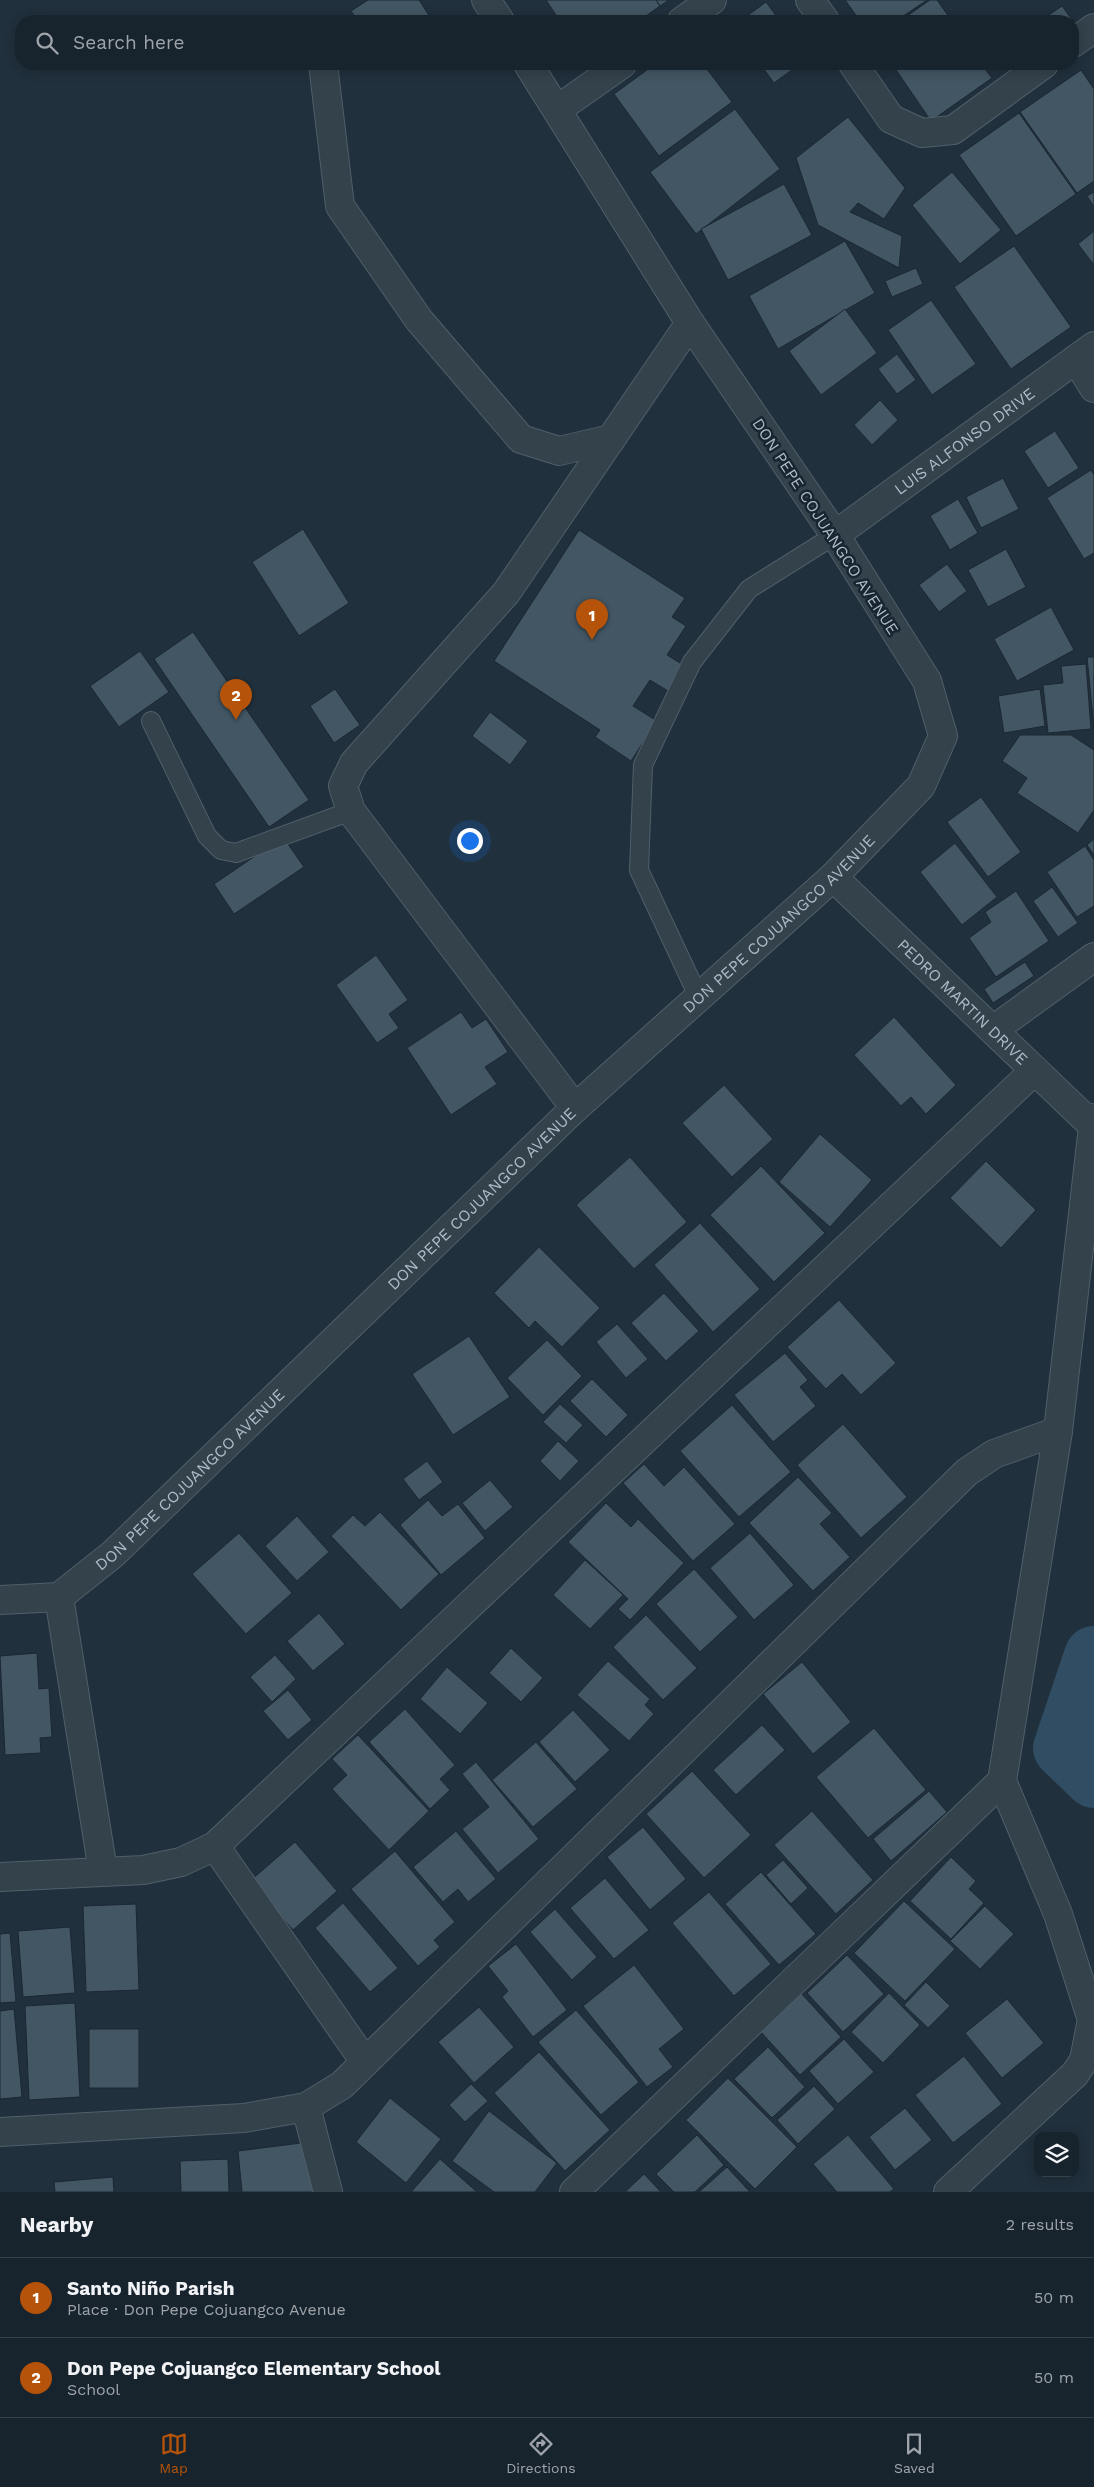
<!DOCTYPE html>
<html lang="en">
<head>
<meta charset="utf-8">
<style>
	:root { --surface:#18242d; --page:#212c35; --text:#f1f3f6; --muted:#9fa4aa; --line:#364149; --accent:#b45309 }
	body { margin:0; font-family:"Work Sans",sans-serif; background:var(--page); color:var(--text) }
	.controls { position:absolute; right:15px; bottom:15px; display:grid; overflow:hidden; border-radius:10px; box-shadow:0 2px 12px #0003 }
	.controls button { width:45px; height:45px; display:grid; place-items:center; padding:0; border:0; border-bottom:1px solid var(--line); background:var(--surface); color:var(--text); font:25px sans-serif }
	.you { position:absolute; left:469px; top:840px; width:18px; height:18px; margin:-12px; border:4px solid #fff; border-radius:50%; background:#1a73e8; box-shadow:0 0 0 8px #1a73e833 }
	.badge { display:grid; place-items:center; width:32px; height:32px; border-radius:50%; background:var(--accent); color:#fff; font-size:16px; font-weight:700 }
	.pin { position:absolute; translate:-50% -41px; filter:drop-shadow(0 1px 2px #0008) }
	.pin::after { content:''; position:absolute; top:26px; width:18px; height:15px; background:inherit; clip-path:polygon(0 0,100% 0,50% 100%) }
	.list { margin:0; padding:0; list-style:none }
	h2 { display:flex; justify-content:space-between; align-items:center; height:65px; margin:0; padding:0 20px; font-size:21px }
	h2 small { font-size:16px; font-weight:400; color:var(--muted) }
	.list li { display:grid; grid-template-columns:32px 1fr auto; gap:15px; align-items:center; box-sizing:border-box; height:80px; padding:0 20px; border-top:1px solid var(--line) }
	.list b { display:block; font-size:19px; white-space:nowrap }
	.list p { margin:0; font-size:16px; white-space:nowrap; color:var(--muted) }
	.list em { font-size:16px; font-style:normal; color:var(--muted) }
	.icon { flex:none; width:28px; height:28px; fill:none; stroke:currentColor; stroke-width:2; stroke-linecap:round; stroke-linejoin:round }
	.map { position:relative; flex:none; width:1094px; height:2192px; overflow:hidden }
	.search { position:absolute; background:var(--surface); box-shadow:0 2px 12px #0003; left:15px; right:15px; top:15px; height:55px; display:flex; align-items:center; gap:12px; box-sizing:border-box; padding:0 18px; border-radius:20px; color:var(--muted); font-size:19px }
	.sheet { height:225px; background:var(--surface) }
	nav { display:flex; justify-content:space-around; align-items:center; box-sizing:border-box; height:70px; border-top:1px solid var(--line); background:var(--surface); font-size:14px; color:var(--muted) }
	nav a { display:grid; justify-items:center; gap:2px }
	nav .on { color:var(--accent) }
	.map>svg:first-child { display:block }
</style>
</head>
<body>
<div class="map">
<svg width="1094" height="2192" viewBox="0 0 1094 2192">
	<rect width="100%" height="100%" fill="#20303c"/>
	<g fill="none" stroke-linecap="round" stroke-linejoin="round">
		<path stroke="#304d63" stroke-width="60" d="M1094,1656L1063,1748L1094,1778"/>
	</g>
	<g fill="#425663" stroke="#1b2833">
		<path d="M368,0H419L432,20L358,21L351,11Z"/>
		<path d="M546,0H656L660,6L639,21H560Z"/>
		<path d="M656,0H669L660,6Z"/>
		<path d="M845,0H927L896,21H860Z"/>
		<path d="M930,0H937L952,21H900Z"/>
		<path d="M766,2L780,21H740Z"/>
		<path d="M1062,6L1073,21H1040Z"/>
		<path d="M655,64H703L732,102L659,156L614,94Z"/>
		<path d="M760,64H800L774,83Z"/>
		<path d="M892,64H981L992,78L931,121Z"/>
		<path d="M1081,70L1094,89V181L1077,193L1020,112Z"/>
		<path d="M735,109L780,169L696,234L650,172Z"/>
		<path d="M1019,113L1076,194L1016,236L959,155Z"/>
		<path d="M848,117L905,188L884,219L858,203L850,212L902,236L899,268L818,225L796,158Z"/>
		<path d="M952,172L1001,230L960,264L912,205Z"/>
		<path d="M784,184L812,235L728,280L701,229Z"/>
		<path d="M1094,192V207L1087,196Z"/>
		<path d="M1094,231V265L1078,244Z"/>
		<path d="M845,241L875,293L778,349L749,296Z"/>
		<path d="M1014,246L1071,327L1011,369L954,287Z"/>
		<path d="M916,268L923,284L892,297L885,281Z"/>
		<path d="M931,300L976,364L932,395L888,330Z"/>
		<path d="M845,309L877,353L821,395L789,351Z"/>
		<path d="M897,354L916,380L897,394L878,369Z"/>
		<path d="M880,400L898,420L872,445L854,425Z"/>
		<path d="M1055,431L1079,468L1048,488L1024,451Z"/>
		<path d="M1091,470L1094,475V553L1084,559L1047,498Z"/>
		<path d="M1003,478L1019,509L981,528L966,497Z"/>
		<path d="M958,499L978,533L950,550L930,516Z"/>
		<path d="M303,529L349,603L299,636L252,562Z"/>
		<path d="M579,530L685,598L672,617L686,626L667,655L685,666L668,691L650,680L633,706L657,721L631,761L595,737L600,730L494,661Z"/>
		<path d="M1006,549L1026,587L988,607L968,570Z"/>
		<path d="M947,564L967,591L939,612L919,585Z"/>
		<path d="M1051,607L1074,650L1017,681L994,639Z"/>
		<path d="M193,632L309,800L269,827L154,659Z"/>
		<path d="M140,651L169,692L119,727L90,686Z"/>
		<path d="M1087,657H1094V729Z"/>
		<path d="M1086,664L1091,729L1048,733L1043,685L1063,683L1061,666Z"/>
		<path d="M335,689L360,725L334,743L310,706Z"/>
		<path d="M1040,689L1045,726L1004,733L998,696Z"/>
		<path d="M490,712L528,741L510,765L472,736Z"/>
		<path d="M1020,735H1071L1094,750V810L1078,833L1017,793L1027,778L1002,761Z"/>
		<path d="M981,797L1021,852L988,877L947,822Z"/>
		<path d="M283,837L304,867L234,914L214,884Z"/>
		<path d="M1094,839V855L1087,845Z"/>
		<path d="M955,843L997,897L962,925L920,872Z"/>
		<path d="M1085,846L1094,860V906L1077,917L1047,872Z"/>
		<path d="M1052,887L1078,923L1058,937L1033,901Z"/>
		<path d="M1016,891L1049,941L996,977L969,938L991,922L985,912Z"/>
		<path d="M376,955L408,1000L389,1014L399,1028L377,1043L336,985Z"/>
		<path d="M1025,962L1034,976L993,1003L984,989Z"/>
		<path d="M461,1012L472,1028L486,1019L508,1052L485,1067L497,1084L451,1115L407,1048Z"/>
		<path d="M894,1017L956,1085L926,1114L911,1097L901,1106L854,1055Z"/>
		<path d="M724,1085L773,1139L732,1177L682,1123Z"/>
		<path d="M820,1134L872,1180L830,1227L779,1182Z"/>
		<path d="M630,1157L687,1222L634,1269L576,1205Z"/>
		<path d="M986,1161L1036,1210L1001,1248L950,1198Z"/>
		<path d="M761,1166L825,1233L774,1282L710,1215Z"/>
		<path d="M700,1223L760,1289L713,1332L654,1265Z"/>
		<path d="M539,1247L600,1308L562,1347L535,1321L529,1328L494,1293Z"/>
		<path d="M664,1293L699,1331L666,1361L631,1323Z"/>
		<path d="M839,1300L896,1363L861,1395L842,1374L826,1389L787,1347Z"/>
		<path d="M617,1324L648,1359L626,1378L596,1342Z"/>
		<path d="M469,1336L510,1397L453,1435L412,1374Z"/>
		<path d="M547,1340L582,1376L543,1415L507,1378Z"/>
		<path d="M785,1353L808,1380L800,1387L816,1406L773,1442L734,1395Z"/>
		<path d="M592,1379L628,1415L606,1437L570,1401Z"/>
		<path d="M560,1404L583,1425L566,1443L543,1422Z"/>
		<path d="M732,1405L791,1472L739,1517L680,1451Z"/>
		<path d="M843,1424L907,1497L861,1538L797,1465Z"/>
		<path d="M558,1441L579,1461L560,1481L540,1461Z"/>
		<path d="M427,1461L443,1482L419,1500L403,1479Z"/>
		<path d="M644,1464L664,1486L684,1467L735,1524L693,1561L623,1483Z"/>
		<path d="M798,1477L832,1513L820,1524L850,1557L813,1591L749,1523Z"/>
		<path d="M490,1480L513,1507L485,1531L462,1503Z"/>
		<path d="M428,1500L442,1516L458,1504L485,1538L441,1575L400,1525Z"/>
		<path d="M606,1503L631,1527L638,1519L684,1563L630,1620L618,1609L628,1599L568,1542Z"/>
		<path d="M380,1512L439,1574L401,1610L331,1536L353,1515L365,1526Z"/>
		<path d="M297,1516L329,1552L297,1581L265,1546Z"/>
		<path d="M239,1533L292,1593L246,1634L192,1574Z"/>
		<path d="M750,1533L794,1585L754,1620L710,1568Z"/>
		<path d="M585,1560L623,1595L590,1629L553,1595Z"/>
		<path d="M694,1569L738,1617L700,1652L656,1604Z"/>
		<path d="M319,1613L345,1644L313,1671L287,1641Z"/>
		<path d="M646,1615L697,1668L663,1700L613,1647Z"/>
		<path d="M511,1648L543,1678L521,1702L489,1673Z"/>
		<path d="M37,1653L39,1689L49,1688L52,1737L40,1738L41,1753L5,1755L0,1656Z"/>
		<path d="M275,1655L296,1679L272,1702L250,1677Z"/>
		<path d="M608,1661L650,1699L645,1705L654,1714L629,1741L577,1695Z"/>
		<path d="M802,1662L851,1722L813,1754L763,1694Z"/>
		<path d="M447,1667L488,1703L460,1734L420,1699Z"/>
		<path d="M288,1690L312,1720L288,1740L263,1711Z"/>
		<path d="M405,1709L455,1765L440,1779L450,1790L430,1809L369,1742Z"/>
		<path d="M573,1710L610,1750L575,1782L539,1742Z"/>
		<path d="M762,1725L785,1750L736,1795L713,1770Z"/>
		<path d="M874,1728L926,1790L868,1838L816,1777Z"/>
		<path d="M358,1735L429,1811L389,1850L332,1789L347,1775L332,1759Z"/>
		<path d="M536,1742L577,1789L533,1827L492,1780Z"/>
		<path d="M476,1762L539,1839L498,1873L462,1829L489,1807L462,1774Z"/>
		<path d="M692,1771L751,1835L704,1878L646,1814Z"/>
		<path d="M929,1791L947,1812L891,1861L873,1839Z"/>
		<path d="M812,1811L873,1880L836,1914L774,1845Z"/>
		<path d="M643,1827L686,1879L650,1910L607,1857Z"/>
		<path d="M456,1831L496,1879L468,1902L458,1889L443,1902L413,1867Z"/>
		<path d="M295,1842L337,1891L293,1930L250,1881Z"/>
		<path d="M395,1851L455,1922L434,1940L440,1947L418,1966L351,1889Z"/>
		<path d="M951,1857L976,1881L969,1889L984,1903L951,1939L910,1901Z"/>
		<path d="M783,1860L808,1888L791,1904L766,1875Z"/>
		<path d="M761,1872L816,1934L779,1965L725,1904Z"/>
		<path d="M605,1878L649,1930L614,1959L570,1908Z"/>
		<path d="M709,1892L771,1964L734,1996L672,1923Z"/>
		<path d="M904,1901L955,1949L905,2001L854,1953Z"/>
		<path d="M343,1903L398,1968L370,1992L315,1928Z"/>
		<path d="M136,1904L139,1990L86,1992L83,1906Z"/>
		<path d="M985,1906L1014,1934L980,1969L950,1941Z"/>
		<path d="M555,1909L597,1957L572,1980L530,1932Z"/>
		<path d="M70,1927L75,1993L23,1997L18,1931Z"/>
		<path d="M10,1933L16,2002L0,2003V1934Z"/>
		<path d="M516,1944L567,2010L533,2037L502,1997L508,1991L488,1966Z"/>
		<path d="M847,1955L884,1994L843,2032L807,1993Z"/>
		<path d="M634,1965L684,2029L659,2049L673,2067L647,2087L583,2006Z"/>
		<path d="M926,1982L950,2006L928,2028L904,2005Z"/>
		<path d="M801,1993L841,2037L800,2075L760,2031Z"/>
		<path d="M889,1993L920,2025L883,2063L851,2032Z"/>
		<path d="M1007,1999L1044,2043L1002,2078L965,2033Z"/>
		<path d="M75,2003L80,2097L29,2100L25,2006Z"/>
		<path d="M479,2007L514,2047L474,2083L438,2042Z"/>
		<path d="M14,2009L22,2097L0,2099V2011Z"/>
		<path d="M576,2010L639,2082L601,2115L538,2042Z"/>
		<rect x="89" y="2029" width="50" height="59"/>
		<path d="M844,2039L874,2072L838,2104L809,2071Z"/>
		<path d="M768,2047L805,2087L772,2118L734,2079Z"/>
		<path d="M539,2052L610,2130L565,2171L494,2093Z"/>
		<path d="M964,2056L1002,2104L953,2143L915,2095Z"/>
		<path d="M728,2078L797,2147L755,2189L686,2120Z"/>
		<path d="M471,2084L488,2101L465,2122L449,2105Z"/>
		<path d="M814,2086L835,2109L798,2144L777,2120Z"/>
		<path d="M390,2098L441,2139L406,2183L356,2142Z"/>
		<path d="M905,2108L932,2140L895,2170L869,2137Z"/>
		<path d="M489,2111L557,2163L535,2192H494L452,2161Z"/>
		<path d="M697,2135L724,2165L695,2192H674L656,2174Z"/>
		<path d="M848,2135L894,2189L890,2192H837L813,2164Z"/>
		<path d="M309,2142L315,2192H242L238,2151Z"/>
		<path d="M228,2159L229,2192H181L180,2161Z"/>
		<path d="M440,2159L477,2192H411Z"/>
		<path d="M727,2167L750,2192H699Z"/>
		<path d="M644,2174L661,2192H625Z"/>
		<path d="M113,2177L114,2192H55L54,2182Z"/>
	</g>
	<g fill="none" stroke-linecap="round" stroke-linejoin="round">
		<defs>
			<g id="service">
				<path d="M151,721L207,836L221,850L236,853L351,811"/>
				<path d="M698,996L639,870L643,765L692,662L749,589L835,535"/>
			</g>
			<g id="minor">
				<path d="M810,0L825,21"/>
				<path d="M682,21L712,0"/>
				<path d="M1073,43L1094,28"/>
				<path d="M323,64L340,206L419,320L521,439L559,451L611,439"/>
				<path d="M853,64L891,119L922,133L953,130L1044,64"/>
				<path d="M558,109L622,64"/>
				<path d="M1076,359L1094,388"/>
				<path id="s1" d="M835,535L1094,346"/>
				<path id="s2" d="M833,877L1093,1126"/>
				<path d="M993,1030L1094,957"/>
				<path d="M575,1108L351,811L343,786L354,763L506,593L690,323"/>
				<path d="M59,1597L103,1871"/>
				<path d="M215,1846L365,2062"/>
				<path d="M0,1877L143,1870L181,1862L215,1846L1034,1071"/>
				<path d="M306,2107L328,2192"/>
				<path d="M0,2132L244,2118L306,2107L342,2085L967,1472L994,1454L1058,1431"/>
				<path d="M574,2192L1002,1781"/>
				<path d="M948,2192L1075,2074L1084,2060L1092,2020L1058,1914L1002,1781L1058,1431L1094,1118"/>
			</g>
			<g id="tertiary">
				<path d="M486,0L500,21"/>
				<path id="s3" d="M0,1600L59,1597L113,1554L575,1108L833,877L921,786L943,736L927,681L835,535L690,323L528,64"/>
			</g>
		</defs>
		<use href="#service" stroke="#515f6a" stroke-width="20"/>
		<use href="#minor" stroke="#515f6a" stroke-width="30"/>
		<use href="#tertiary" stroke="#515f6a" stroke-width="30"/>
		<use href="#service" stroke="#34424c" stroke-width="18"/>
		<use href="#minor" stroke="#34424c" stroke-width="28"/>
		<use href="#tertiary" stroke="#34424c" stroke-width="28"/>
	</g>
	<g text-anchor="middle" stroke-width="5" stroke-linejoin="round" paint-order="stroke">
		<g font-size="16" fill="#aebcc8" stroke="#192631">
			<text dy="6" stroke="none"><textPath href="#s1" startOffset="160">LUIS ALFONSO DRIVE</textPath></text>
			<text transform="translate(826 526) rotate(57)" y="6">DON PEPE COJUANGCO AVENUE</text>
			<text dy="6" stroke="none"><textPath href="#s3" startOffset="1045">DON PEPE COJUANGCO AVENUE</textPath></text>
			<text dy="6" stroke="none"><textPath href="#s2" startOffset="180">PEDRO MARTIN DRIVE</textPath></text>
			<text dy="6" stroke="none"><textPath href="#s3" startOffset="640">DON PEPE COJUANGCO AVENUE</textPath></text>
			<text dy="6" stroke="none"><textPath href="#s3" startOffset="235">DON PEPE COJUANGCO AVENUE</textPath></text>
		</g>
	</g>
</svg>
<div class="controls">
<button><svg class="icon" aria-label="layers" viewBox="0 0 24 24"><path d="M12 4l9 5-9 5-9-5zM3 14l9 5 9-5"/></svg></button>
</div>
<div class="you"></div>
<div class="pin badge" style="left:592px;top:640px">1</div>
<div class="pin badge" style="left:236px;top:720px">2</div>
<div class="search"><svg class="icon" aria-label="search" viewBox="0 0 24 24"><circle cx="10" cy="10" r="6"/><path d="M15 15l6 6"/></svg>Search here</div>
</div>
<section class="sheet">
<h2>Nearby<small>2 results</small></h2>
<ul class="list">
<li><span class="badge">1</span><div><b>Santo Niño Parish</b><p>Place · Don Pepe Cojuangco Avenue</p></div><em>50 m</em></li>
<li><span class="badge">2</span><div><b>Don Pepe Cojuangco Elementary School</b><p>School</p></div><em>50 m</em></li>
</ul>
</section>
<nav>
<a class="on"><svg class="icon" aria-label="map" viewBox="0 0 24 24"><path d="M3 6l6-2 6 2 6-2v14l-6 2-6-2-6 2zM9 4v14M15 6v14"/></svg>Map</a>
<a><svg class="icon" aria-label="directions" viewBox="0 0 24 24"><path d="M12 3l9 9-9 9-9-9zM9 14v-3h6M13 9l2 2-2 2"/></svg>Directions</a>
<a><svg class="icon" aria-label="saved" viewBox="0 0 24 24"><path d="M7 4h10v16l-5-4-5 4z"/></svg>Saved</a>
</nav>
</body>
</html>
